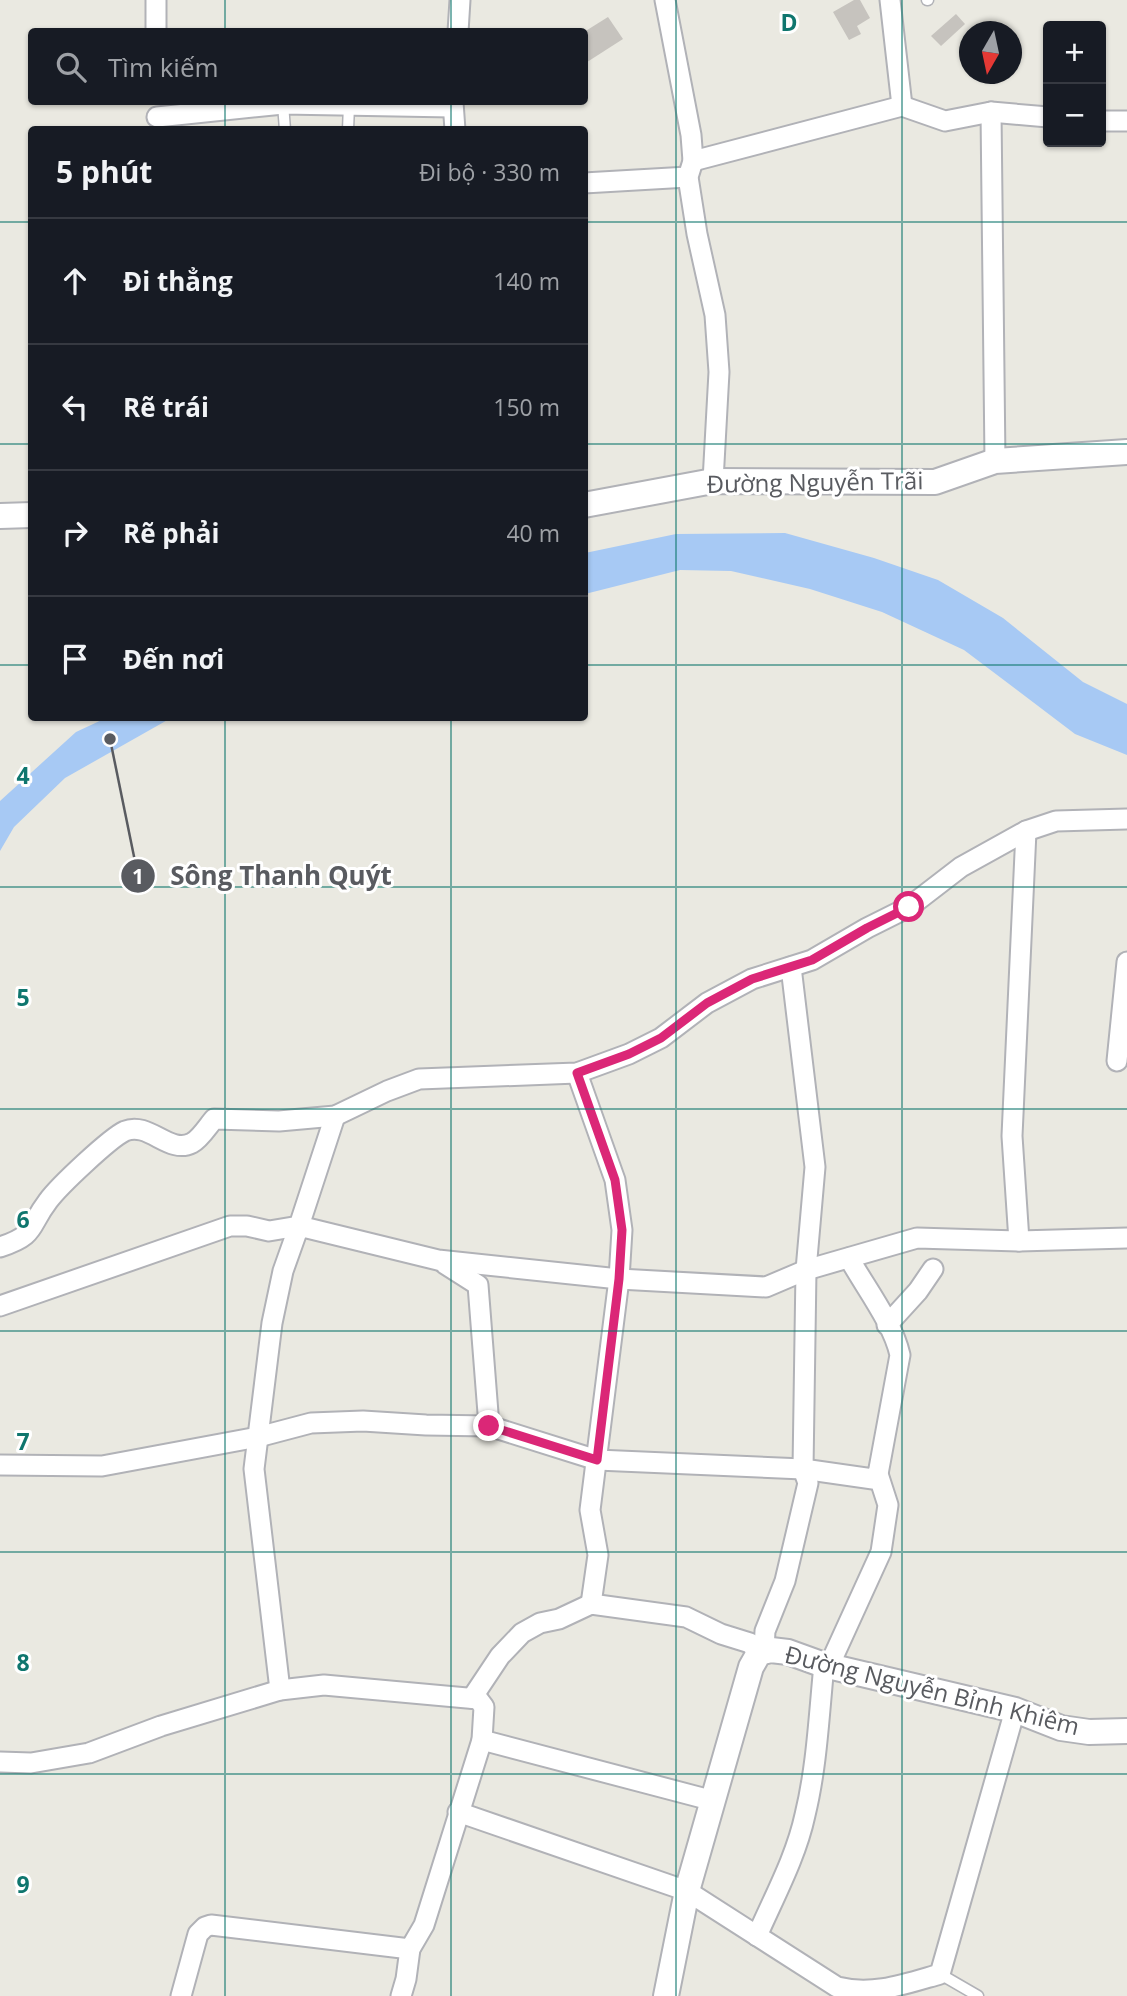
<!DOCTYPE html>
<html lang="vi">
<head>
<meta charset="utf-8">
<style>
	:root { --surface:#171b24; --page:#20242c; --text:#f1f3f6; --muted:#9ea1a6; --line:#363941 }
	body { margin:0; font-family:"Open Sans",sans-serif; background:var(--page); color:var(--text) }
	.controls { position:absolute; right:21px; top:21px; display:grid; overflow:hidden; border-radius:7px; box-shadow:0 2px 5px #0004 }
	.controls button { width:63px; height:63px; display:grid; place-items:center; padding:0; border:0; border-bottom:2px solid var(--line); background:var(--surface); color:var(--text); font:35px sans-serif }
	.compass { position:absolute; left:959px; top:21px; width:63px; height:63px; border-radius:50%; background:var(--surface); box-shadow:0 2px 5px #0004; rotate:189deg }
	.stop { position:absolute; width:21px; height:21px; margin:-16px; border:5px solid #db2777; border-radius:50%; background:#fff }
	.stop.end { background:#db2777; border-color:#fff; box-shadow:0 2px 7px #0008 }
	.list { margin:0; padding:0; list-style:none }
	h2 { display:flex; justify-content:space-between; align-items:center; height:91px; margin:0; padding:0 28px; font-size:30px }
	h2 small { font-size:23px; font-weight:400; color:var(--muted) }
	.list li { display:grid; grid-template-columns:46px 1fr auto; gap:21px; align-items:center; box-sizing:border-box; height:126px; padding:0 28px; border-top:2px solid var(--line) }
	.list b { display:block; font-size:26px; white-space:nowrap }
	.list em { font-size:23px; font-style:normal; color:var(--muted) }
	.icon { flex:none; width:38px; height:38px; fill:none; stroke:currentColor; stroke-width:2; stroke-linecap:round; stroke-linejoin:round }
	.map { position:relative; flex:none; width:1127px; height:1996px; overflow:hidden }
	.search { position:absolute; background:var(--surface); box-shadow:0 2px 5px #0004; left:28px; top:28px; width:560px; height:77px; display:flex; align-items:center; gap:18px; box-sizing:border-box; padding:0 24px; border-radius:7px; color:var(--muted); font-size:26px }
	.panel { position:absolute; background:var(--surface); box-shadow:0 2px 5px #0004; left:28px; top:126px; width:560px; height:595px; border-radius:7px }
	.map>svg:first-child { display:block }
</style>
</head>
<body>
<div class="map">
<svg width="1127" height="1996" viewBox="0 0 1127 1996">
	<rect width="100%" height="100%" fill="#eae9e1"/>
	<g fill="#a7c9f4">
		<path d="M785,533L874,558L938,580L1003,618L1083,682L1127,704V755L1075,734L964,650L882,612L810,589L731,571L680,570L585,594V553L676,534Z"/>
		<path d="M106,718H171L65,778L14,827L0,851V801L76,732Z"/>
	</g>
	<g fill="#c6c3be">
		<path d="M854,0H860L870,18L857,26L861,34L849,40L833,12Z"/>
		<path d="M956,14L965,24L941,46L931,36Z"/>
		<path d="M608,17L623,39L584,64V32Z"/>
	</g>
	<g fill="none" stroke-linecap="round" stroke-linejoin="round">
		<defs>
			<g id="service">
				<path d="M927,0H928"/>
				<path d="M283,104L285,130"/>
				<path d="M348,130L349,105"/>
				<path d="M940,1974L978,1996"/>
			</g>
			<g id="minor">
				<path d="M156,0V32"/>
				<path d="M665,0L691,135L693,161L688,177L697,234L715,315L719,372L713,481"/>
				<path d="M890,0L902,106"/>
				<path d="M458,32L460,0"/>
				<path d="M453,102L455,130"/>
				<path d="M991,112L995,461"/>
				<path d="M157,117L283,104L452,107"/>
				<path d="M1101,121H1127"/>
				<path d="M693,161L902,106L945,121L991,112L1048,117"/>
				<path d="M584,183L688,177"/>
				<path d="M1117,1061L1127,962"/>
				<path d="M577,1073L615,1180L622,1230L619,1279L590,1510L598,1555L591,1604"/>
				<path d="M1019,1241L1012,1136L1026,831"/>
				<path d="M0,1247C37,1235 28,1227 48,1201C59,1186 110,1138 125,1131C149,1121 169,1155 192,1143C200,1139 208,1126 214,1119L279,1121L335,1116L387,1091L419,1079L577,1073L629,1054L661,1038L707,1003L752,979L812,960L867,928L909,907L961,867L1026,831L1056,821L1127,819"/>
				<path d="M445,1264L478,1285L489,1426"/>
				<path d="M0,1306L230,1226H247L269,1231L299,1226L335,1116"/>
				<path d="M887,1325L918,1291L933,1269"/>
				<path d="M0,1465L102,1466L258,1437L311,1423L363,1421L426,1425L489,1426L597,1460L803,1469L873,1479L878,1474L900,1355C893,1323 865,1287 849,1258"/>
				<path d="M764,1650L765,1631L785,1581L808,1483L803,1469L806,1270L815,1167L791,967"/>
				<path d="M829,1666L881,1552L888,1505L878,1474"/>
				<path d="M280,1690L254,1469L272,1323L283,1271L299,1226L438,1260L619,1279L766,1287L806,1270L917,1238L1019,1241L1127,1238"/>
				<path d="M472,1698L500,1656L522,1633L540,1623L559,1619L591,1604L686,1617L721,1634L750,1643L759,1653"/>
				<path d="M482,1740L714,1801"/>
				<path d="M0,1762L31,1763L89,1753L161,1726L280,1690L324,1685L478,1699L484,1707L482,1740L424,1925L410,1949L406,1979L401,1996"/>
				<path d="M458,1812L687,1891L837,1987C873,1996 905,1984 940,1974L1015,1710"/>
				<path d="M757,1936C774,1897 796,1857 805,1815C817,1766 819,1714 824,1665"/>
				<path d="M181,1996L198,1934L205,1927L211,1925L410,1949"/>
			</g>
			<g id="tertiary">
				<path d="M584,505L713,481L935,482L995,461L1127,452"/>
				<path d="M0,516L32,515"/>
				<path d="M666,1996L687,1891L751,1667L759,1653L771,1650L788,1652L824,1665L1015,1710L1061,1728L1089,1732L1127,1731"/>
			</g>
		</defs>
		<use href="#service" stroke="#b1b2b7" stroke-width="13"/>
		<use href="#minor" stroke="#b1b2b7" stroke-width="23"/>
		<use href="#tertiary" stroke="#b1b2b7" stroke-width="28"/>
		<use href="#service" stroke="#fff" stroke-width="10"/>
		<use href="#minor" stroke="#fff" stroke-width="19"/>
		<use href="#tertiary" stroke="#fff" stroke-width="24"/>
	</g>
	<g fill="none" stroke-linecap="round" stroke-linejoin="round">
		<path stroke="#db2777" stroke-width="9" d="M489,1426L597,1460L619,1279L622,1230L615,1180L577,1073L629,1054L661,1038L707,1003L752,979L812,960L867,928L909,907"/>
	</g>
	<path fill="none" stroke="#0f766e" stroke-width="2" stroke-opacity="0.55" d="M225,0V32M451,0V32M676,0V1996M902,0V1996M225,102V130M451,102V130M0,222H32M584,222H1127M0,444H32M584,444H1127M0,665H32M584,665H1127M225,718V1996M451,718V1996M0,887H1127M0,1109H1127M0,1331H1127M0,1552H1127M0,1774H1127"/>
	<g text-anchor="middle" stroke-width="6" stroke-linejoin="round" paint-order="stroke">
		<g font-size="24" fill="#595b60" stroke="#fff">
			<text transform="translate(815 483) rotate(-1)" y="8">Đường Nguyễn Trãi</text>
			<text transform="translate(932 1691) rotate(14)" y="8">Đường Nguyễn Bỉnh Khiêm</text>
		</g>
	</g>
	<g font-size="23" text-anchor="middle" font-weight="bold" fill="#0f766e" stroke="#fff" stroke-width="6" stroke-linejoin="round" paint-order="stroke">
		<text x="789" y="31">D</text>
		<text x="23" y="784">4</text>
		<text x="23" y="1006">5</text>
		<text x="23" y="1228">6</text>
		<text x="23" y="1450">7</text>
		<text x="23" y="1671">8</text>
		<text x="23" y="1893">9</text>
	</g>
	<path fill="none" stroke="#595b60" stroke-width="2.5" d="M110 739L138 876"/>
	<g fill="#595b60" stroke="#fff" stroke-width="2.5">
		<circle cx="110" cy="739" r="7"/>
		<circle cx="138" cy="876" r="18"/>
	</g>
	<g font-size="21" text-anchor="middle" font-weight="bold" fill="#fff">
		<text x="138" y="884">1</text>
	</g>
	<g font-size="26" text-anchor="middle" font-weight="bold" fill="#595b60" stroke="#fff" stroke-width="6" stroke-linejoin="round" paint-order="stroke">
		<text x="281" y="885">Sông Thanh Quýt</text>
	</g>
</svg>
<div class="controls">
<button>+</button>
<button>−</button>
</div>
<svg class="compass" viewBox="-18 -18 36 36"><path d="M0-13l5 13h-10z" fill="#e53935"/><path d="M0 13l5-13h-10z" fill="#9ea1a6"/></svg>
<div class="stop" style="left:909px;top:907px"></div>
<div class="stop end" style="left:489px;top:1426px"></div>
<div class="search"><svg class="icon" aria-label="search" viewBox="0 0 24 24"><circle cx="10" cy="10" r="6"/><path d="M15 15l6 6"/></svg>Tìm kiếm</div>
<section class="panel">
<h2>5 phút<small>Đi bộ · 330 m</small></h2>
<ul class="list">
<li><svg class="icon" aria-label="ahead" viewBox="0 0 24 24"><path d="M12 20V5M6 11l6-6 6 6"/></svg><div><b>Đi thẳng</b></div><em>140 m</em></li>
<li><svg class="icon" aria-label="left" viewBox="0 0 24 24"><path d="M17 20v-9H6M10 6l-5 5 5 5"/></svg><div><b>Rẽ trái</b></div><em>150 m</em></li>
<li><svg class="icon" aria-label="right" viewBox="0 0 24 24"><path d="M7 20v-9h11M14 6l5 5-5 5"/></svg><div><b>Rẽ phải</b></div><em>40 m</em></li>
<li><svg class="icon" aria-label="arrive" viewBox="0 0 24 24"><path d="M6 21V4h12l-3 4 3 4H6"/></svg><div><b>Đến nơi</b></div></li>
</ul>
</section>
</div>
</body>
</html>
